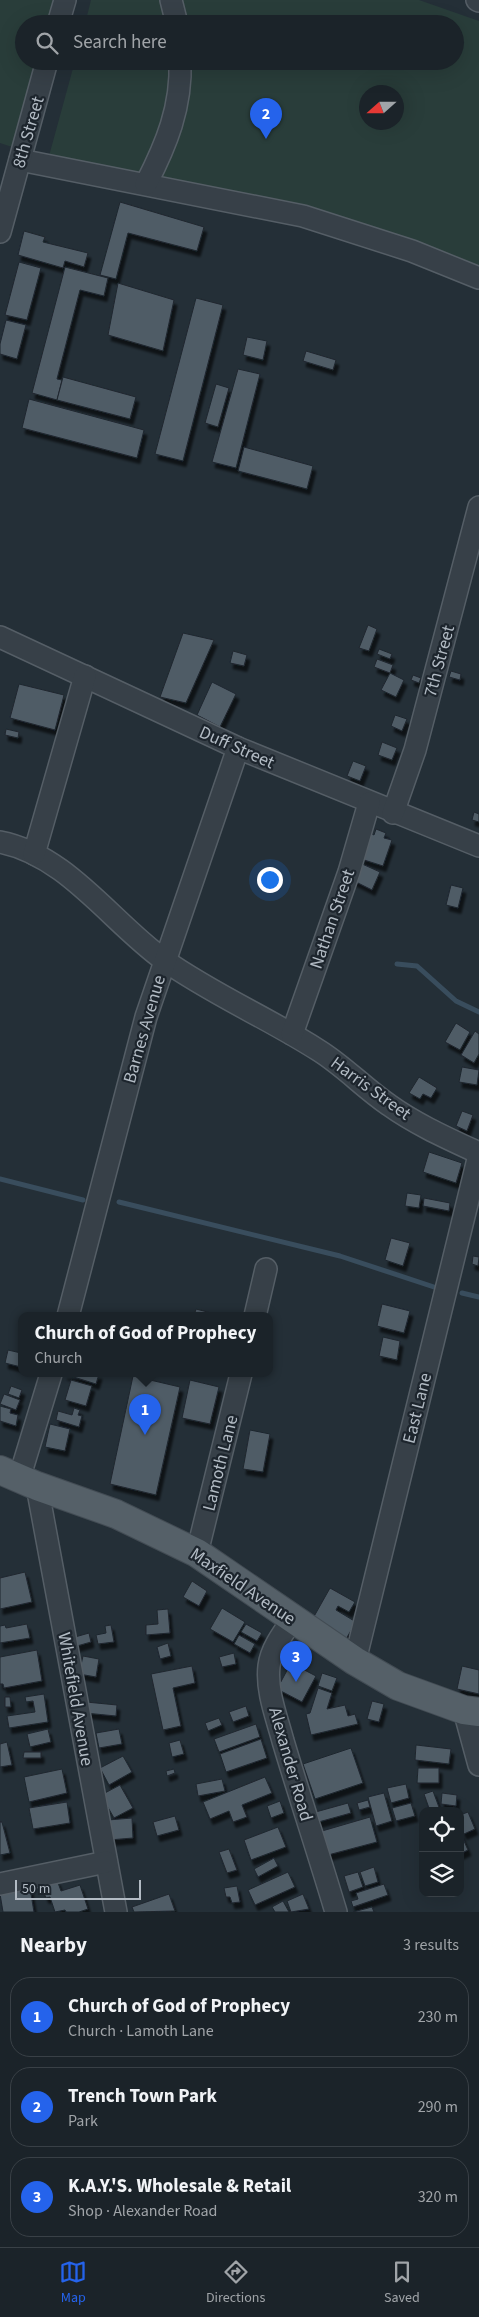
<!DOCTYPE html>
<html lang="en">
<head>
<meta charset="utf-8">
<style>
	:root { --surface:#1b2329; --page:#242b31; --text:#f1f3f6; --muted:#a0a4a8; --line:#394046; --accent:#2563eb }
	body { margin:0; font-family:"Source Sans 3",sans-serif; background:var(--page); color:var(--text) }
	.controls { position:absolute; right:15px; bottom:15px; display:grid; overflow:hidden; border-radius:10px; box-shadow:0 5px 20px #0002 }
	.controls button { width:45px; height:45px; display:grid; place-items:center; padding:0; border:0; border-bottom:1px solid var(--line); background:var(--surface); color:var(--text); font:25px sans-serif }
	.compass { position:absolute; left:359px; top:85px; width:45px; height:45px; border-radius:50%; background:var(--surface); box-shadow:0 5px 20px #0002; rotate:249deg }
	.scale { position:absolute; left:15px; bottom:12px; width:126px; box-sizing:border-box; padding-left:5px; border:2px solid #b2bbc4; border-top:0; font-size:14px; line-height:18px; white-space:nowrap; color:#b2bbc4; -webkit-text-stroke:4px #1d252d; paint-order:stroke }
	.you { position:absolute; left:269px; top:879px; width:18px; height:18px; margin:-12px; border:4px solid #fff; border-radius:50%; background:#1a73e8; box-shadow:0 0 0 8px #1a73e833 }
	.badge { display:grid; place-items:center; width:32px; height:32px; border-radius:50%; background:var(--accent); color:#fff; font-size:16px; font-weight:700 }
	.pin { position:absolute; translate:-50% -41px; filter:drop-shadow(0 1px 2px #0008) }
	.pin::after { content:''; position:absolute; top:26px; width:18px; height:15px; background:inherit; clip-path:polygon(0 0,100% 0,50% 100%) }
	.popup { position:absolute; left:18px; top:1312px; width:255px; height:65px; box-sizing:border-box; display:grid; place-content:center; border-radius:10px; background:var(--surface); filter:drop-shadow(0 1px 4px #0005); font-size:16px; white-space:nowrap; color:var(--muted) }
	.popup b { font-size:19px; color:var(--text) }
	.popup::after { content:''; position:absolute; left:50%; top:100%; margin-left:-10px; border:10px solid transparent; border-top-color:var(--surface) }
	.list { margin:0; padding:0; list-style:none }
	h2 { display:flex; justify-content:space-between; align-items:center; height:65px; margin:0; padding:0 20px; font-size:21px }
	h2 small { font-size:16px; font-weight:400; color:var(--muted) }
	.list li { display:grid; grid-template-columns:32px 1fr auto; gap:15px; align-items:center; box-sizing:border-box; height:80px; margin:0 10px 10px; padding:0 10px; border:1px solid var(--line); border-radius:20px }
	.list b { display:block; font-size:19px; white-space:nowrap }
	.list p { margin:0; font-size:16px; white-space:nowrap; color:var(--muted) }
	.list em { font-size:16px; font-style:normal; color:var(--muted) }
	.icon { flex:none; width:28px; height:28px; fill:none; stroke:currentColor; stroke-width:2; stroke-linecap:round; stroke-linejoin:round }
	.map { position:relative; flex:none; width:479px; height:1912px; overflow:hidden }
	.search { position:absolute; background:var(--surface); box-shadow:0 5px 20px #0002; left:15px; right:15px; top:15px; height:55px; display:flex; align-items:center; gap:12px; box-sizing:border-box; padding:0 18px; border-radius:28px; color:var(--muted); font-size:19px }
	.sheet { height:335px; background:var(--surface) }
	nav { display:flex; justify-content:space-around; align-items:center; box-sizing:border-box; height:70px; border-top:1px solid var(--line); background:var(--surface); font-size:14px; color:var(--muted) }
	nav a { display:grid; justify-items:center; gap:2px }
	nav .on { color:var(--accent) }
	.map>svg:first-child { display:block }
</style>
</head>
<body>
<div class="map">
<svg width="479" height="1912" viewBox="0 0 479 1912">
	<defs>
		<filter id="shadow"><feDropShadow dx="3" dy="5.5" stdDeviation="1" flood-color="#0009"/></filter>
	</defs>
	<rect width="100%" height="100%" fill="#242f37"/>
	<g fill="#293d3a" fill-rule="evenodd">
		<path d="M0,0H53L47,24H24V61H38L18,149L0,143Z"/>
		<path d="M91,0H419L479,21V271L49,156L75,61H455V24H85ZM366,92H396V122H366Z"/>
	</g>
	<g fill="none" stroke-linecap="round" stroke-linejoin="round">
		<g stroke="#394d5d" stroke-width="5">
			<path d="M397,964L417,966L456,1001L479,1012"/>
			<path d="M0,1179L83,1200"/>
			<path d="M119,1202L340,1256L437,1288"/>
			<path d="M462,1293L479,1297"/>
		</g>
	</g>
	<g fill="#4f5b66" stroke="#1f272f" filter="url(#shadow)">
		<path d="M120,202L204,227L197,251L128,233L116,279L100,275Z"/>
		<path d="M24,231L45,237L43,242L88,253L84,267L65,261L63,268L18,255Z"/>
		<path d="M19,262L41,268L27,320L5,315Z"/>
		<path d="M65,267L108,278L104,296L80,290L57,379L62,380L57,400L32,393Z"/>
		<path d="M118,283L174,300L163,351L108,335Z"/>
		<path d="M196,298L223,305L183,461L155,454Z"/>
		<path d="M6,320L26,325L17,359L0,354V344Z"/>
		<path d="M247,337L267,341L263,360L243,355Z"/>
		<path d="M306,351L336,360L333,370L303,361Z"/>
		<path d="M238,369L260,374L236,468L212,462Z"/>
		<path d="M63,377L136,397L130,419L57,400Z"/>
		<path d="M216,384L229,388L218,427L205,423Z"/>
		<path d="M29,399L144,430L137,458L22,428Z"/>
		<path d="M244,447L313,466L307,489L238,471Z"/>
		<path d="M368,625L377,629L369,651L359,648Z"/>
		<path d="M183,633L214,640L186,703L160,697Z"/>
		<path d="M379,649L392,654L390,659L377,654Z"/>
		<path d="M233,651L247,655L244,666L230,663Z"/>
		<path d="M377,659L393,665L390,673L374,667Z"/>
		<path d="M451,671L461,674L460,680L449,677Z"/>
		<path d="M390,673L404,680L396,697L381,690Z"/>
		<path d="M413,675L421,678L419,683L411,680Z"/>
		<path d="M212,682L236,694L220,727L197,715Z"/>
		<path d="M19,684L64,695L55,730L10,718Z"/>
		<path d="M395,715L407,719L402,731L391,726Z"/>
		<path d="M6,729L19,732L18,738L5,735Z"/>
		<path d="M382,742L397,748L392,760L378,755Z"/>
		<path d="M353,761L366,766L360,781L347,776Z"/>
		<path d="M474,812L479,814V822L472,820Z"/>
		<path d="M376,829L386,833L384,838L392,840L383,866L361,859L370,833L374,835Z"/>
		<path d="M360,863L380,872L372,890L352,880Z"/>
		<path d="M451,885L463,888L458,908L446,905Z"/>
		<path d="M456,1023L470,1032L460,1050L445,1042Z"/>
		<path d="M475,1031L479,1034V1054L474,1063L461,1055Z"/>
		<path d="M462,1067L479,1070L477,1085L459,1082Z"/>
		<path d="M419,1077L437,1088L431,1098L423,1094L420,1099L409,1093Z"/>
		<path d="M462,1111L473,1115L467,1131L456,1126Z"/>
		<path d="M429,1152L462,1163L456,1183L423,1172Z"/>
		<path d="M407,1193L421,1195L419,1208L405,1206Z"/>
		<path d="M424,1198L450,1203L449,1211L423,1206Z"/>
		<path d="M391,1238L410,1243L403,1266L385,1260Z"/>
		<path d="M473,1256L479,1257L478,1266L472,1264Z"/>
		<path d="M382,1304L410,1311L404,1333L377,1326Z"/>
		<path d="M196,1309L223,1316H194Z"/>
		<path d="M383,1337L400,1341L397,1360L379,1356Z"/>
		<path d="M8,1350L21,1353V1367L5,1363Z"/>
		<path d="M64,1374H99L96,1384Z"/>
		<path d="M133,1376L180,1387L156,1495L110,1484Z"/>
		<path d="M71,1380L92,1386L86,1406L65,1400Z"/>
		<path d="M190,1380L219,1387L210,1424L182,1418Z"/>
		<path d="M11,1386L22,1390L19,1398L8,1394Z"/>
		<path d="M4,1394L20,1400L16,1410L0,1404Z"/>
		<path d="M0,1406L11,1409L10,1413L18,1415L16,1426L0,1421Z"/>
		<path d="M74,1408L80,1410L78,1415L82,1416L79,1427L56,1420L58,1411L72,1415Z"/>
		<path d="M50,1424L70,1429L65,1451L45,1447Z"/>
		<path d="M250,1430L270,1434L263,1472L243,1469Z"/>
		<path d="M25,1572L32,1602L0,1609V1578Z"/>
		<path d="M192,1581L207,1591L199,1606L183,1597Z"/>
		<path d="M330,1588L355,1602L349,1612L338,1606L336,1610L356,1622L346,1639L312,1620Z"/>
		<path d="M222,1608L245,1622L233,1642L210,1629Z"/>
		<path d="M168,1609L170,1633L146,1635V1625L158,1624L157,1610Z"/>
		<path d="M27,1624L30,1638L0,1643V1626L5,1625L6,1628Z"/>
		<path d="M246,1624L262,1633L257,1641L241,1632Z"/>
		<path d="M111,1625L114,1642L98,1644L96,1635L106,1633L105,1626Z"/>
		<path d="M89,1633L91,1642L77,1646L75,1637Z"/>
		<path d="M239,1635L255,1644L250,1653L234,1644Z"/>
		<path d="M168,1643L171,1656L160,1659L157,1647Z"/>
		<path d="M37,1650L42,1681L4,1688L3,1684H0V1657Z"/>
		<path d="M234,1653L236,1664L222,1667L219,1657Z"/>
		<path d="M83,1656L99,1659L96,1677L79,1674Z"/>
		<path d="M291,1663L316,1676L302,1702L277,1689Z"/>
		<path d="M192,1666L195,1683L173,1688L181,1726L163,1730L151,1674Z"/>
		<path d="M462,1666L479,1670V1694L457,1689Z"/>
		<path d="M322,1673L337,1678L332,1691L318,1686Z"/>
		<path d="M318,1688L332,1693L327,1709L345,1705L348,1716L355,1714L358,1724L311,1735L306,1714L310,1713Z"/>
		<path d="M44,1694L48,1722L9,1728L7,1716L35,1712L33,1701L26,1702L25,1697Z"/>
		<path d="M5,1697H10L11,1707H5Z"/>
		<path d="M372,1701L384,1704L379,1722L367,1719Z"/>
		<path d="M86,1702L117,1705L116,1716L85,1713Z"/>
		<path d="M246,1706L249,1716L233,1722L229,1712Z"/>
		<path d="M219,1718L222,1725L208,1731L205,1723Z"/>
		<path d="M256,1724L260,1737L219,1752L214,1739Z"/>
		<path d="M48,1729L51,1742L30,1747L27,1734Z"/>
		<path d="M119,1729L122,1744L99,1748L96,1733Z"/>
		<path d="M261,1739L267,1758L226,1772L220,1754Z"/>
		<path d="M180,1740L184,1754L172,1757L169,1743Z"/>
		<path d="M7,1742L12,1765L0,1767V1744Z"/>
		<path d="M416,1745L451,1749L449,1764L415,1760Z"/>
		<path d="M351,1748L363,1783L315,1799L303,1764Z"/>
		<path d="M24,1752H41V1758H23Z"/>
		<path d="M123,1756L132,1772L109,1785L100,1768Z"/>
		<path d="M418,1768H439V1783H417Z"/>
		<path d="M62,1769L67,1793L29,1802L24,1777Z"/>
		<path d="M174,1769L175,1773L167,1776L166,1771Z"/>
		<path d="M265,1777L272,1793L242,1805L247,1817L233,1822L229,1811L210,1819L203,1802Z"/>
		<path d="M222,1779L225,1791L198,1796L196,1784Z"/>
		<path d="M406,1784L409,1798L391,1803L387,1788Z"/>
		<path d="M120,1785L133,1808L114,1818L101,1795Z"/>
		<path d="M433,1791L440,1810L438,1811H430L424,1794Z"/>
		<path d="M384,1793L392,1821L376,1826L368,1797Z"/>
		<path d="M442,1793L457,1795L456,1806L441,1804Z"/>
		<path d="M368,1800L370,1807L359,1810L357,1803Z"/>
		<path d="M280,1801L284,1813L271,1818L267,1806Z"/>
		<path d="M67,1802L70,1823L33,1829L29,1808Z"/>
		<path d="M348,1803L351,1813L315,1823L312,1813Z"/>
		<path d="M411,1803L415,1816L396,1821L392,1808Z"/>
		<path d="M468,1812L475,1829L464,1834L460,1826V1815Z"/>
		<path d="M175,1816L179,1830L157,1836L153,1822Z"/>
		<path d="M370,1817L377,1842L328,1855L322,1831Z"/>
		<path d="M132,1818L133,1838L109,1840L108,1820Z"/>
		<path d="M0,1822H2L10,1853L0,1855Z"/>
		<path d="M278,1827L286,1847L251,1860L244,1840Z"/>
		<path d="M460,1832L468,1850L460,1854Z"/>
		<path d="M229,1849L237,1870L227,1873L219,1852Z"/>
		<path d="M274,1858L278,1866L258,1877L254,1869Z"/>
		<path d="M374,1867L378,1882L365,1886L360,1872Z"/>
		<path d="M288,1872L295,1887L255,1905L248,1890Z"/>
		<path d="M358,1872L363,1887L349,1892L344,1876Z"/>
		<path d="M57,1880L61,1891L80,1885L88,1909L79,1912H66L65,1910L55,1912L50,1897L46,1898L41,1885Z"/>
		<path d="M384,1884L388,1895L353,1907L351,1901L358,1899L356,1893Z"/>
		<path d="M237,1886L240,1902L232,1903L230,1897H226L224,1888Z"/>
		<path d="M30,1888L34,1912H3L0,1894Z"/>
		<path d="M169,1894L175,1911L134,1912L132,1907Z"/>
		<path d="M303,1894L309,1909L291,1912L287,1901Z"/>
		<path d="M283,1901L289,1912H275L272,1907Z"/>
		<path d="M372,1907L374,1912H353Z"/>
	</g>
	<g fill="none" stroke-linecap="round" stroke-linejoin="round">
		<defs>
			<g id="minor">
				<path d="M171,0L177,24"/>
				<path d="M477,0L479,1"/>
				<path d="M58,24L65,0"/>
				<path d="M20,160L303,216L412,251L479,278"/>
				<path d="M146,184C166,145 182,107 180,61"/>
				<path d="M0,232L47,61"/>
				<path d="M0,637L238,748L479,846"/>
				<path d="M393,813L415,750L479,507"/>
				<path d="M0,842C67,855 111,922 164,960C212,994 268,1018 318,1050C344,1066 364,1088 389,1105C417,1125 449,1139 479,1153"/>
				<path d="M34,854L85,676"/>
				<path d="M292,1034L349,872L369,803"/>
				<path d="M68,1316L146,1017L238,748"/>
				<path d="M255,1316L266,1269"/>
				<path d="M19,1479L51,1374"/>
				<path d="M37,1486L116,1912"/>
				<path d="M197,1553L241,1374"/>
				<path d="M293,1619C283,1633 271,1649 269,1666C266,1691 277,1718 283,1741C300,1798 319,1855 336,1912"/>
				<path d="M355,1661L479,1155"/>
				<path d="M464,1710L479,1765"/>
				<path d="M0,1884L106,1862"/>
			</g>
			<path id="major" d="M0,1470L37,1486L116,1514L197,1553L355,1661L398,1686L464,1710L479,1712"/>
		</defs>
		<use href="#minor" stroke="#555e66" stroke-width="24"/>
		<use href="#major" stroke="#434c54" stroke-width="30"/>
		<use href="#minor" stroke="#374048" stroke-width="21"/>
		<use href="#major" stroke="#556068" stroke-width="28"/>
	</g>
	<g text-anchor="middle" stroke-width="4.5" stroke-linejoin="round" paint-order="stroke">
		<g font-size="18" fill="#b2bbc4" stroke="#1d252d">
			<text transform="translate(28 132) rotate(-74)" y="6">8th Street</text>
			<text transform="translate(439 661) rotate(-75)" y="6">7th Street</text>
			<text transform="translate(237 747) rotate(24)" y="6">Duff Street</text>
			<text transform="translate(332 919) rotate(-71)" y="6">Nathan Street</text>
			<text transform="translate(144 1029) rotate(-74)" y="6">Barnes Avenue</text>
			<text transform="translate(371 1088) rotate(36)" y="6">Harris Street</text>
			<text transform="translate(417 1408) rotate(-76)" y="6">East Lane</text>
			<text transform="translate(220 1463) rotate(-76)" y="6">Lamoth Lane</text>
			<text transform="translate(243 1586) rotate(34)" y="6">Maxfield Avenue</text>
			<text transform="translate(76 1699) rotate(80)" y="6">Whitefield Avenue</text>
			<text transform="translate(291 1764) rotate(74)" y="6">Alexander Road</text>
		</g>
	</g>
</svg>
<div class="controls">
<button><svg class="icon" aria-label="locate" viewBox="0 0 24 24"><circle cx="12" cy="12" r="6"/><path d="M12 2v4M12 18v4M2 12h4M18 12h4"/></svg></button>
<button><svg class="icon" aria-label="layers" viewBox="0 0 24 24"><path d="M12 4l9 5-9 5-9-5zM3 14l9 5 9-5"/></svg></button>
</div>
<svg class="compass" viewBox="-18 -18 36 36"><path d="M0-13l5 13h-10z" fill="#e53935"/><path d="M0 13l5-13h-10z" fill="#a0a4a8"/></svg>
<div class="scale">50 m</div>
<div class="you"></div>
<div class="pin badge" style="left:145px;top:1435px">1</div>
<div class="popup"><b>Church of God of Prophecy</b>Church</div>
<div class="pin badge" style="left:266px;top:139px">2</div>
<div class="pin badge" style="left:296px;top:1682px">3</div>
<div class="search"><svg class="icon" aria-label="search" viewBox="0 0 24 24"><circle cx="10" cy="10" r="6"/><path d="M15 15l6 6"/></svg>Search here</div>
</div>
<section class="sheet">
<h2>Nearby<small>3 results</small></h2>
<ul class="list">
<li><span class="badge">1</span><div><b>Church of God of Prophecy</b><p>Church · Lamoth Lane</p></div><em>230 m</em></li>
<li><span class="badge">2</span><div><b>Trench Town Park</b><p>Park</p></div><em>290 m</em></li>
<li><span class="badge">3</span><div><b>K.A.Y.'S. Wholesale &amp; Retail</b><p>Shop · Alexander Road</p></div><em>320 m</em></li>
</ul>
</section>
<nav>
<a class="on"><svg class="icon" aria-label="map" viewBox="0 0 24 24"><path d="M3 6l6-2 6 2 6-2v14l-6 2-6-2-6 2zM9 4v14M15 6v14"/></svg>Map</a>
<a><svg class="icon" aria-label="directions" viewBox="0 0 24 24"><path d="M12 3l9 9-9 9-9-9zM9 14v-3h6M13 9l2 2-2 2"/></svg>Directions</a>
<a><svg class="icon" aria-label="saved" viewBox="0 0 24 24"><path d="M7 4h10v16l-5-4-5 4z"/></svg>Saved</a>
</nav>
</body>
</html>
